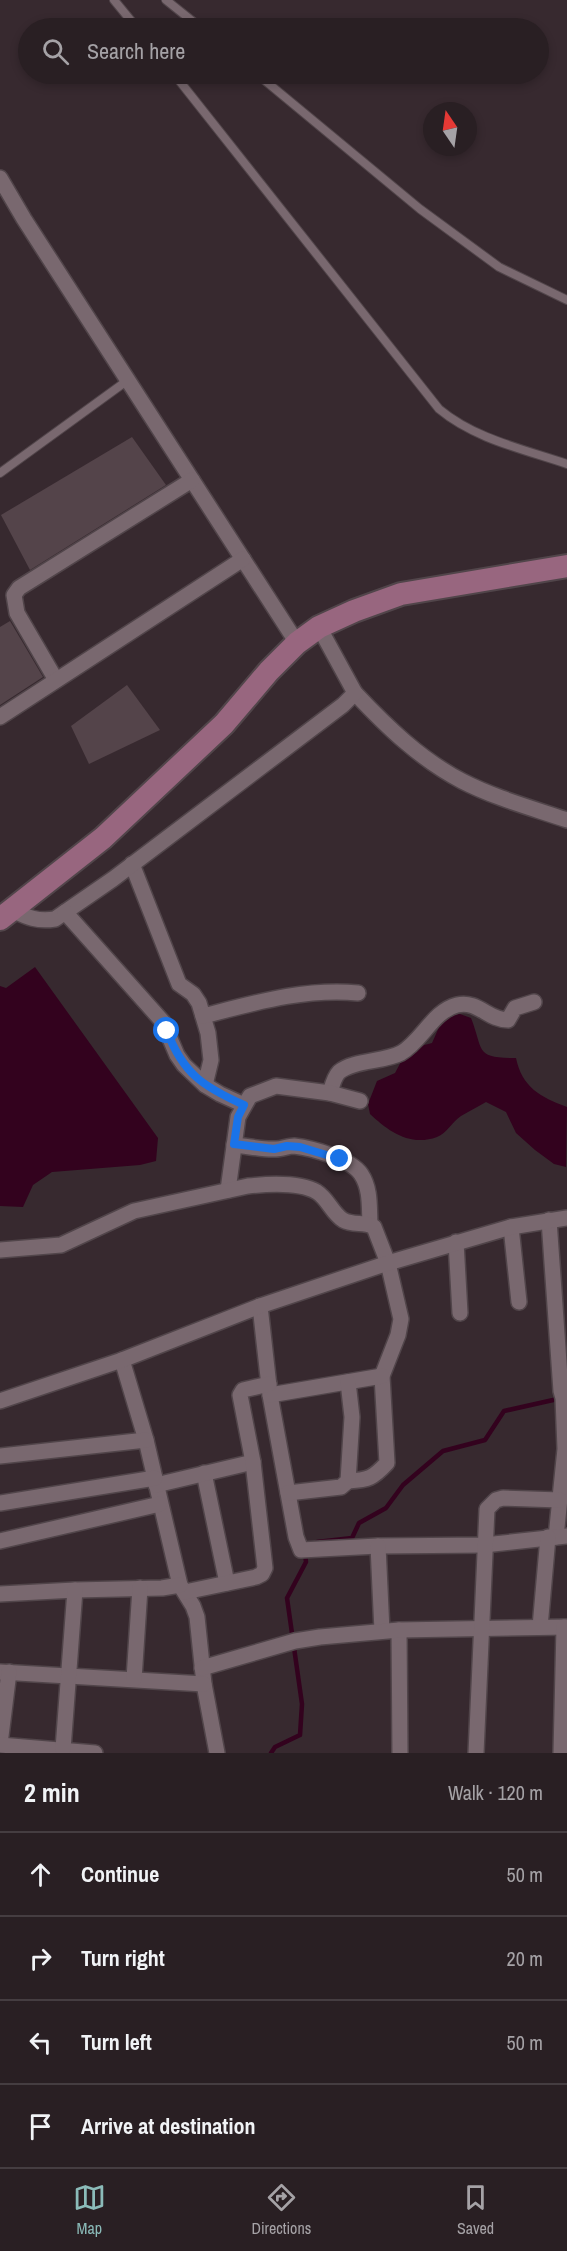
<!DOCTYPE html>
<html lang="en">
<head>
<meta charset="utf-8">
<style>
	:root { --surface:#291f23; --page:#352c30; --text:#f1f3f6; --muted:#a5a2a6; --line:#453d41; --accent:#8bbbb9 }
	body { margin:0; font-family:"Archivo Narrow",sans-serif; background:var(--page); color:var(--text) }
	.compass { position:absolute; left:423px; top:102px; width:54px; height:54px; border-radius:50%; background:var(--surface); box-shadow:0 3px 9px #0003; rotate:347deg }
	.stop { position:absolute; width:18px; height:18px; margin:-14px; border:4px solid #1a73e8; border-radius:50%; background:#fff }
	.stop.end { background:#1a73e8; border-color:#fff; box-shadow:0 2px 6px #0008 }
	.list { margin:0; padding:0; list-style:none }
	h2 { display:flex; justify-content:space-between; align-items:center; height:78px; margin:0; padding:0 24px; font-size:26px }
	h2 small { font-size:20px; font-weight:400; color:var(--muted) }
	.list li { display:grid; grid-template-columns:39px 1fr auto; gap:18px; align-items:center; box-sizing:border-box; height:84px; padding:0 24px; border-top:2px solid var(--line) }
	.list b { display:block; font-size:22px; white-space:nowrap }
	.list em { font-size:20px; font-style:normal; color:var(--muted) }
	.icon { flex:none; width:33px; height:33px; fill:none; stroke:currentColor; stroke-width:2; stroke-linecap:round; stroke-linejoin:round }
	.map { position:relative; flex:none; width:567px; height:1753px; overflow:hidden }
	.search { position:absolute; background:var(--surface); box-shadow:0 3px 9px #0003; left:18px; right:18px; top:18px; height:66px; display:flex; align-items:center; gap:15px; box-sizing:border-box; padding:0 21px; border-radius:33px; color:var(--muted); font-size:22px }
	.sheet { height:414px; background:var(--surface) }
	nav { display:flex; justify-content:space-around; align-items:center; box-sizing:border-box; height:84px; border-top:2px solid var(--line); background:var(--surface); font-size:16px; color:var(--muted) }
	nav a { display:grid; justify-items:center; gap:3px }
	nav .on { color:var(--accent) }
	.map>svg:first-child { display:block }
</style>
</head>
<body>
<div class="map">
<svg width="567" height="1753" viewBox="0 0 567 1753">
	<rect width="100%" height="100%" fill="#37292f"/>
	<g fill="#33021e">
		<path d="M35,967L158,1138L156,1161L140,1165L52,1172L33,1185L23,1207L0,1206V986L6,988Z"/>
		<path d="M460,1014L471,1018C484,1051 474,1058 516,1058C522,1087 540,1097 567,1107L566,1167L554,1164L535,1150L516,1133L506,1112L486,1102C478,1107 469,1111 461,1116C452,1122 447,1133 437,1137C410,1147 388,1131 370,1114L368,1104L377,1081L395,1073L403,1058L413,1048L432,1043L444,1016Z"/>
	</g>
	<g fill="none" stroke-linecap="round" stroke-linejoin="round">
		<g stroke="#33021e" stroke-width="4.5">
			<path d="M317,1542L352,1538L359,1523L386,1508L403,1485L443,1451L485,1440L504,1411L562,1398"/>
			<path d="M271,1753L275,1747L300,1735L302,1704L287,1598L306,1562L305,1553"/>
		</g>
	</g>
	<g fill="#54444a">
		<path d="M132,437L166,485L30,570L1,515Z"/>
		<path d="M10,621L43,677L0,705V627Z"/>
		<path d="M127,685L160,730L89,764L71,726Z"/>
	</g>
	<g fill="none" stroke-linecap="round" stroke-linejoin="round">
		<defs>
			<g id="service">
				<path d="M114,0L137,28"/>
				<path d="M166,0L201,28"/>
				<path d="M174,74L439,409C475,439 523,449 567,464"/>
				<path d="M257,74L420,209L499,267L567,300"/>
				<path d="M0,473L128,380"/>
			</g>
			<g id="minor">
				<path d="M0,178L24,219L297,643"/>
				<path d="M56,680L17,613L14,595L19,588L192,480"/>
				<path d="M355,693C387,727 420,759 462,781C495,798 532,808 567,820"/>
				<path d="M0,717L243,559"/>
				<path d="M132,864L179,984L193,994L199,1003L208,1033L211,1060L205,1085"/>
				<path d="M12,910C27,917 37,922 55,919L113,879L343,705L355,693L319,627"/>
				<path d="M65,912L163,1022L177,1055L184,1065L205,1085L220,1094L244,1105"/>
				<path d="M203,1016C254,1003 304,988 358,993"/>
				<path d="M330,1093C332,1086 334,1077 339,1072C353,1060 384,1062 401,1053C422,1041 433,1011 457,1005C478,1000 488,1020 508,1020L515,1008L534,1002"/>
				<path d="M234,1145C248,1146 263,1150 276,1149C282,1149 288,1146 294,1146C312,1148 351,1159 361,1174C371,1189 369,1207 370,1224"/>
				<path d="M228,1190L238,1117L250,1096L276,1086L330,1093L360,1101"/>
				<path d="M549,1220L561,1391L563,1398L565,1449L556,1537"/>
				<path d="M511,1227L519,1302"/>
				<path d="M456,1242L460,1313"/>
				<path d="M0,1250L61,1245L134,1211L248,1186C267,1184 300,1182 317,1192C328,1199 332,1213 343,1220C353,1226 365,1221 374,1227L388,1263L401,1319L398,1335L382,1376L387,1463C373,1478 369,1480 348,1481"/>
				<path d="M260,1306L270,1395L296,1537L301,1550L378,1546L484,1545L567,1536"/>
				<path d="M122,1360L146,1440L180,1585L193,1606L197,1617L204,1684L217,1753"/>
				<path d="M270,1395L382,1376"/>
				<path d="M0,1401L122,1360L260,1306L388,1263L511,1227L567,1218"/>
				<path d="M0,1456L146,1440"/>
				<path d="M204,1473L227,1583"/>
				<path d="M156,1485L253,1462"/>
				<path d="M288,1493L341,1487L348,1481L352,1417L348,1382"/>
				<path d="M0,1503L155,1478"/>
				<path d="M0,1541L160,1504"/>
				<path d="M378,1546L382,1631"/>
				<path d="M185,1592L256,1577L262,1574L265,1568L253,1462L240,1395L243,1390L269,1384"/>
				<path d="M0,1594L75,1590L162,1588L180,1585"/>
				<path d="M540,1627L548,1537"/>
				<path d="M399,1630L400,1753"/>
				<path d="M202,1668L295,1641L320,1637L399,1630L567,1627"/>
				<path d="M0,1672L204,1684"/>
				<path d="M134,1679L140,1588"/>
				<path d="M0,1744L9,1672"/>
				<path d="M0,1745L95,1753"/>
				<path d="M63,1749L75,1590"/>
				<path d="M476,1753L487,1509L496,1500L503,1498L560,1500"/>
				<path d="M561,1753L564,1627"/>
			</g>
			<path id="secondary" d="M0,919L103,838L224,724L269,671L297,643L319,627L354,611L401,594L567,566"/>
		</defs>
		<use href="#service" stroke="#51454a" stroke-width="10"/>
		<use href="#minor" stroke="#51454a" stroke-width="18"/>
		<use href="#secondary" stroke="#51454a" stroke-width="26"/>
		<use href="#service" stroke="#79686f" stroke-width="8"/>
		<use href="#minor" stroke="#79686f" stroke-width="15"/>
		<use href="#secondary" stroke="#98667f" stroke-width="22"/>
	</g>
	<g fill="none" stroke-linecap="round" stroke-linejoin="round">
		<path stroke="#1a73e8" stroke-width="8" d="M167,1031C183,1074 204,1087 244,1105L238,1117L234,1144L274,1149L287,1146L300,1147L340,1159"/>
	</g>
</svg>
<svg class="compass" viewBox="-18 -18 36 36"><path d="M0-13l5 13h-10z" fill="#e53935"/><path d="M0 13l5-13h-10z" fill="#a5a2a6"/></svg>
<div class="stop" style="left:167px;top:1031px"></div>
<div class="stop end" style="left:340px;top:1159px"></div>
<div class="search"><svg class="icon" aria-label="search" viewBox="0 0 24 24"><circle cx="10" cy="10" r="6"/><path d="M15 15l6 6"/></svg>Search here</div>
</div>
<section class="sheet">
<h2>2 min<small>Walk · 120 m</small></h2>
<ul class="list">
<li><svg class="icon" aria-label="ahead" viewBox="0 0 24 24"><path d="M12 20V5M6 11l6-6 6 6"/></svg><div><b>Continue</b></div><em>50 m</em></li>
<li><svg class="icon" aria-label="right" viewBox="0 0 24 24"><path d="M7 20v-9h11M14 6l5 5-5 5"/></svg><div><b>Turn right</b></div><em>20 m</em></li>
<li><svg class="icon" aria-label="left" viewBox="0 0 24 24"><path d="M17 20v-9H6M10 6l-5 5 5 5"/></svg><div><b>Turn left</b></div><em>50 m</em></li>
<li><svg class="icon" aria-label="arrive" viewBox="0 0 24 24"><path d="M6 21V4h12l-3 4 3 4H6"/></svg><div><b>Arrive at destination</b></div></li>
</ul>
</section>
<nav>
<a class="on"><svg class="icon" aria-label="map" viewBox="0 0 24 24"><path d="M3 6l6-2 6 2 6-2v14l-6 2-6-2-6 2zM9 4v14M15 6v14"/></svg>Map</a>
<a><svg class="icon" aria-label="directions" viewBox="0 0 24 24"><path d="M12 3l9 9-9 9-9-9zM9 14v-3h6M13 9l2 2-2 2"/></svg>Directions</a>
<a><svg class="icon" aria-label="saved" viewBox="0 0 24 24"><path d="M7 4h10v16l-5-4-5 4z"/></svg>Saved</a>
</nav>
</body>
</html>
